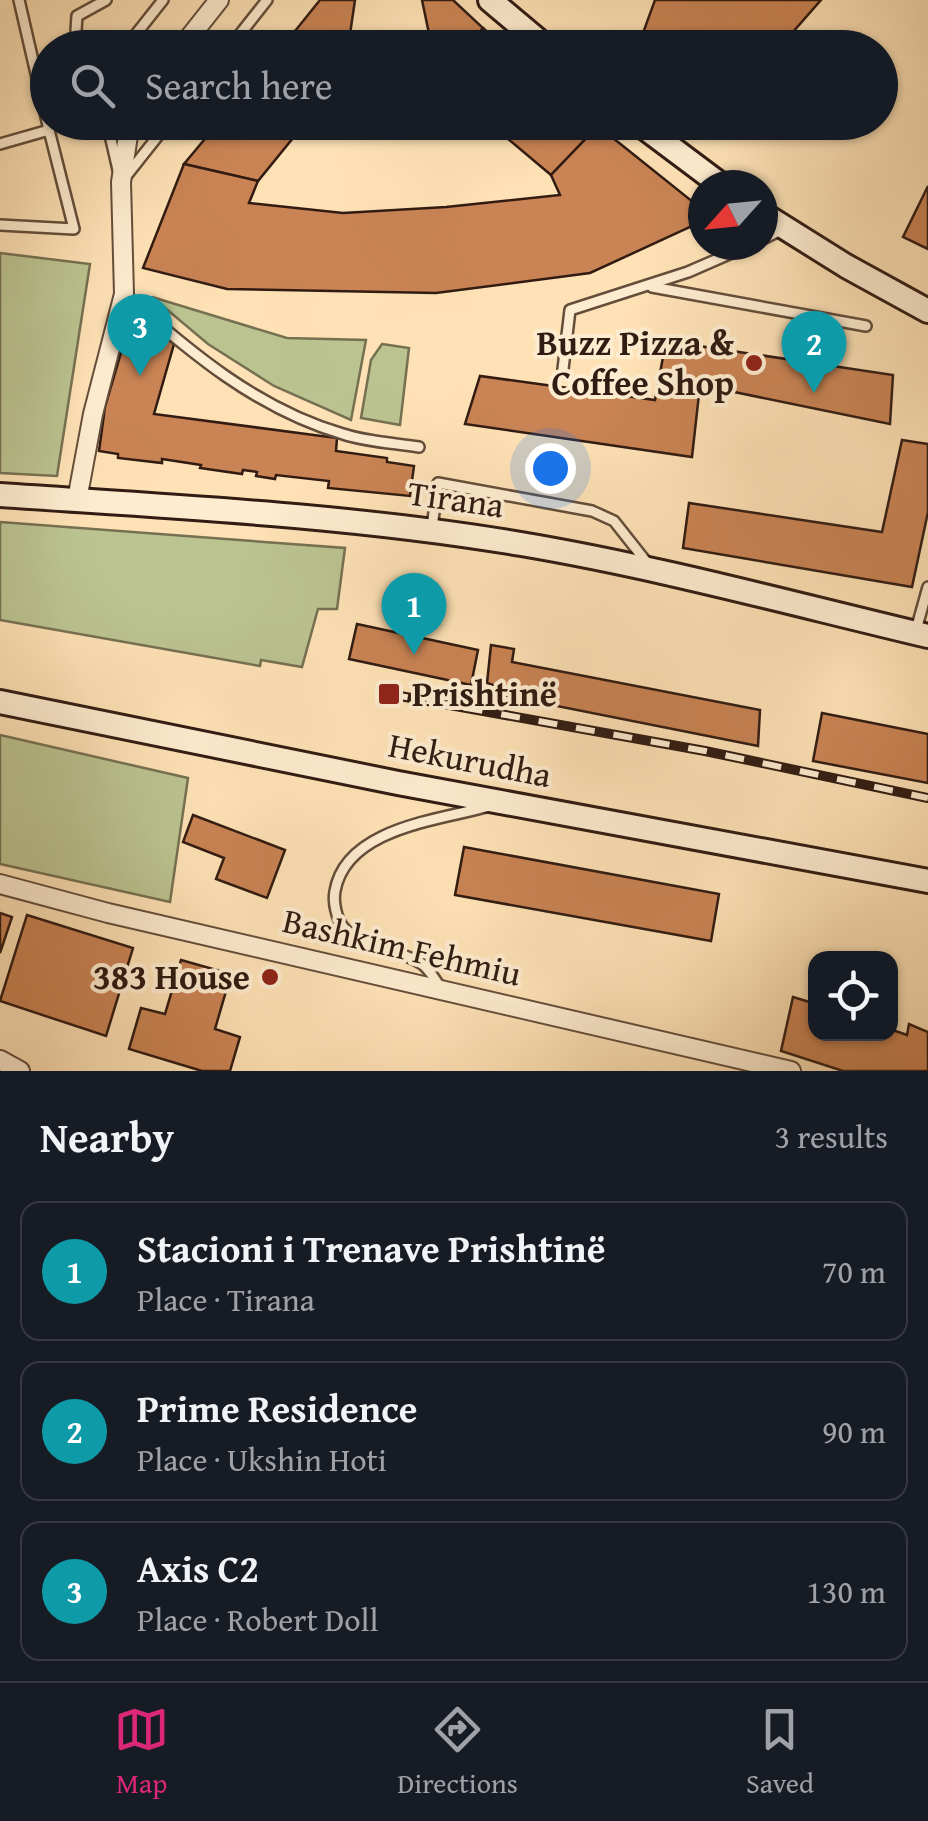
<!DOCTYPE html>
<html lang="en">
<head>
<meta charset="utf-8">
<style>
	:root { --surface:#171b24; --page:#20242c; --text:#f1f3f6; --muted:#9ea1a6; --line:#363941; --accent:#db2777 }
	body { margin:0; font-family:"Gentium Book Plus",serif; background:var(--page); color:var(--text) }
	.controls { position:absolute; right:30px; bottom:30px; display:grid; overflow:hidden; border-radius:20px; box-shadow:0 2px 8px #0004 }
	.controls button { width:90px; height:90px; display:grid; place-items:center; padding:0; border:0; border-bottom:2px solid var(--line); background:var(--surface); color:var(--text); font:50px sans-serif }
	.compass { position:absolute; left:688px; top:170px; width:90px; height:90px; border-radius:50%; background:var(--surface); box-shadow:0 2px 8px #0004; rotate:243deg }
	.you { position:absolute; left:550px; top:468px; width:35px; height:35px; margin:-25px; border:8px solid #fff; border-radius:50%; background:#1a73e8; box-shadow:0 0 0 15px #1a73e833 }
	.badge { display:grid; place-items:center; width:65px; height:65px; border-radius:50%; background:var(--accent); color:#fff; font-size:32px; font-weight:700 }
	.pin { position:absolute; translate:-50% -82px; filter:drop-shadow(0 2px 5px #0008) }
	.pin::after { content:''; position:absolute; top:52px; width:35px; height:30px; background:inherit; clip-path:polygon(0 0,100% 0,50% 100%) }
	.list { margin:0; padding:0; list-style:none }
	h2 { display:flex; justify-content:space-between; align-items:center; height:130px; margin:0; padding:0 40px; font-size:42px }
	h2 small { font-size:32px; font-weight:400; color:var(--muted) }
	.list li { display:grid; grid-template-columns:65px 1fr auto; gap:30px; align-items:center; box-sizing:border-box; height:140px; margin:0 20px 20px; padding:0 20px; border:2px solid var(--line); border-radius:20px }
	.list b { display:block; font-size:38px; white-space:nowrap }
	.list p { margin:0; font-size:32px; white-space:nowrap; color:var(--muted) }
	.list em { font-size:32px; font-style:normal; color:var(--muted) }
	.icon { flex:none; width:55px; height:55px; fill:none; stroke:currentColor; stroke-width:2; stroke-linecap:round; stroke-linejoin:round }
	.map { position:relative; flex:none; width:928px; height:1071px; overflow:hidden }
	.search { position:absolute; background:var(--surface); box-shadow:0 2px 8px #0004; left:30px; right:30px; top:30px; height:110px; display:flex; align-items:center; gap:25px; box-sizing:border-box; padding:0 35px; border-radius:55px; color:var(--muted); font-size:38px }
	.sheet { height:610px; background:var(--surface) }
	nav { display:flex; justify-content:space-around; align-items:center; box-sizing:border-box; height:140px; border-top:2px solid var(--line); background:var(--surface); font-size:28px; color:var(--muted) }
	nav a { display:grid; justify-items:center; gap:5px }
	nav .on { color:var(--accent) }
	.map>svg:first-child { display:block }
</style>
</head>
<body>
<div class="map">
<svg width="928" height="1071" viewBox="0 0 928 1071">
	<rect width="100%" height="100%" fill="#fee2b6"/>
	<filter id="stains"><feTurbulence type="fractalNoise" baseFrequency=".002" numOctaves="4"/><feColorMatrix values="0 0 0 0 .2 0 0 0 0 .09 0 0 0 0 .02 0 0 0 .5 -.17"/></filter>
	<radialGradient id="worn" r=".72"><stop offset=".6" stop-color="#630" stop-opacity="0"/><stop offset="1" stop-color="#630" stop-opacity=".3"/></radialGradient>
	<g fill="#bbc491" stroke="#767052" stroke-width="2.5">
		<path d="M0,253L90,264L57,476L0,473Z"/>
		<path d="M152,297L287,338L366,340L351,420L274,386L208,344Z"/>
		<path d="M382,344L409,348L400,425L361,418L371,360Z"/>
		<path d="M0,522L345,548L337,609H318L302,667L261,660L260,666L0,620Z"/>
		<path d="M0,735L188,778L170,902L0,864Z"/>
	</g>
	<g fill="#c98354" stroke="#311b12" stroke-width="2.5">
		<path d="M320,0H355L348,48H314L295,31Z"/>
		<path d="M422,0H453L483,28L467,48H432Z"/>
		<path d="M655,0H821L792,33L771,48H646L643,33Z"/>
		<path d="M483,28L506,48H467Z"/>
		<path d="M295,31L314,48H281Z"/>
		<path d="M219,122H306L258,181L184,164Z"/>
		<path d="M488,122H594L598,126L551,175Z"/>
		<path d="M598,126L703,210V221L590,273L436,293L227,289L143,268L184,164L258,181L249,203L343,213L446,207L560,195L551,175Z"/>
		<path d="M928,186V249L903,237Z"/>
		<path d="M133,312L174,344L154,414L337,438L336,451L387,458V462L414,466L410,496L328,488L329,481L276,475L275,479L256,476L257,472L243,470L242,474L200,468L201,465L162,459V463L118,458V454L99,451L105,407Z"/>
		<path d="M666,341L893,375L890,424L700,385L692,457L465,424L480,376L655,400Z"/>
		<path d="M902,440L928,444V512L912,587L683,548L689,503L882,532Z"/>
		<path d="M357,624L478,650L471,685L349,659Z"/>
		<path d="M491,645L514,649L512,662L760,710L758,746L502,695V688L487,683Z"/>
		<path d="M822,713L928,734V783L813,761Z"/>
		<path d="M193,815L285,850L267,898L216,879L224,858L183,842Z"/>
		<path d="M464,847L719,894L711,941L455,895Z"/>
		<path d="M0,913L12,917L0,953Z"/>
		<path d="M27,915L133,948L106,1036L0,1001Z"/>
		<path d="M181,960L231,974L215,1029L240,1037L230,1071H202L129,1049L141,1008L165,1014Z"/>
		<path d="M793,997L816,1004V1034H890V1029L907,1035L909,1024L928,1032V1071H843L781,1051Z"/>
	</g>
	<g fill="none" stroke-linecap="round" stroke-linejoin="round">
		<defs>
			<g id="service">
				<path d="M83,48L76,30L77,16L106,0"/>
				<path d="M125,48L163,0"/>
				<path d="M229,48L267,0"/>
				<path d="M107,122L118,170"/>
				<path d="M0,144L49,130L19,0"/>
				<path d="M127,175L169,122"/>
				<path d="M0,225L74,229L49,130"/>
				<path d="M763,239L783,229"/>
				<path d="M652,287L866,326"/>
				<path d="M124,294C190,352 257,409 343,434C367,442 394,443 419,447"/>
				<path d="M563,369L570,310L688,272L750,245"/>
				<path d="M432,527L438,483L592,511L614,521L648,564"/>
				<path d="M916,630L928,587"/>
				<path d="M441,988C435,980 430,970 422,964C399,949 363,948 344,928C336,919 333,901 335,891C346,828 439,820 490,806"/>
			</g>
			<g id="minor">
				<path d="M181,48L219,0"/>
				<path d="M77,500L93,414L124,294L121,182L130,122"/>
				<path d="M0,884L108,913L791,1071"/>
				<path d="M0,1060L20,1071"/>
			</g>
			<g id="secondary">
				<path d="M490,0L547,48"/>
				<path d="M637,122L721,185"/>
				<path d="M763,214L846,266L928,311"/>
				<path d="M0,495C174,507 349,515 521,544C658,567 793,604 928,636"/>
				<path d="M0,702L398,783L928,881"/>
			</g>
		</defs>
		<use href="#service" stroke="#644d3b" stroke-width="14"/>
		<use href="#minor" stroke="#644d3b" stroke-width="22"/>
		<use href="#secondary" stroke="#311b12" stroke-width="28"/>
		<use href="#service" stroke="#feecd0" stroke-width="9"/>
		<use href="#minor" stroke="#feecd0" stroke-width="18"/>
		<use href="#secondary" stroke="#feecd0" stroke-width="22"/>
		<defs>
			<path id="rail" d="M389,694L705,751L928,798"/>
		</defs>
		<use href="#rail" stroke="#311b12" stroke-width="10"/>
		<use href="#rail" stroke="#feecd0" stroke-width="6" stroke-dasharray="19" stroke-linecap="butt"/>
	</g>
	<g fill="#8f2418" stroke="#feecd0" stroke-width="4">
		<circle cx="754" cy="363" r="10"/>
		<rect x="377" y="682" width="24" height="24" rx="5"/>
		<circle cx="270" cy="977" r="10"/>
	</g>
	<g text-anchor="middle" stroke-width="8" stroke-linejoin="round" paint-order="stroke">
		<g font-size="35" font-weight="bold" fill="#311b12" stroke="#feecd0" text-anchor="end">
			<text x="734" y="355">Buzz Pizza &amp;<tspan x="734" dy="40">Coffee Shop</tspan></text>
			<text x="412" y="706" text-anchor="start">Prishtinë</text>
			<text x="250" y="989">383 House</text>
		</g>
		<g font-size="35" fill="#311b12" stroke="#feecd0">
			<text transform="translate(456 499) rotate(8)" y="12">Tirana</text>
			<text transform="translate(470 760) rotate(11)" y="12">Hekurudha</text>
			<text transform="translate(402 947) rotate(13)" y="12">Bashkim Fehmiu</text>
		</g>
	</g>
	<rect width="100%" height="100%" filter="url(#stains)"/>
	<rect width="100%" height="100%" fill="url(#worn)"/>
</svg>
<div class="controls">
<button><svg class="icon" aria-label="locate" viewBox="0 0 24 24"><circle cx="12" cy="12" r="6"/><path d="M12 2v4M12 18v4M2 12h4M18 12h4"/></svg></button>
</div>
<svg class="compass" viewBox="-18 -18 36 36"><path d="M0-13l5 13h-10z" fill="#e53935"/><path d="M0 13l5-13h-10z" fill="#9ea1a6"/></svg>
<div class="you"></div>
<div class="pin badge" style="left:414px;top:655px;background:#0f9aa8">1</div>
<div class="pin badge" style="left:814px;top:393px;background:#0f9aa8">2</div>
<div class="pin badge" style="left:140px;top:376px;background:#0f9aa8">3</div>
<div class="search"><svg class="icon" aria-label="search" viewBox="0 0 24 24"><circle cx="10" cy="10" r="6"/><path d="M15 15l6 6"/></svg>Search here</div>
</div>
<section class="sheet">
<h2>Nearby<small>3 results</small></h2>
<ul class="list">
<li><span class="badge" style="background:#0f9aa8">1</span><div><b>Stacioni i Trenave Prishtinë</b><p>Place · Tirana</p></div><em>70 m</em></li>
<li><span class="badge" style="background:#0f9aa8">2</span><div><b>Prime Residence</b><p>Place · Ukshin Hoti</p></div><em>90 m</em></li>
<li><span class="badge" style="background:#0f9aa8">3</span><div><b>Axis C2</b><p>Place · Robert Doll</p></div><em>130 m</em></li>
</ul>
</section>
<nav>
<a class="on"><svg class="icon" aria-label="map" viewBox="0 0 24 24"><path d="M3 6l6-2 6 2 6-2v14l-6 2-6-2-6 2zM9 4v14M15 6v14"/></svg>Map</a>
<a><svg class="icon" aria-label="directions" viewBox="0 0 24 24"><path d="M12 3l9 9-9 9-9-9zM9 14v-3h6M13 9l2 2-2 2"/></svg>Directions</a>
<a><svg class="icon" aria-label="saved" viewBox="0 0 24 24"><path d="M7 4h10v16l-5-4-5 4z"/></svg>Saved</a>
</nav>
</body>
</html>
